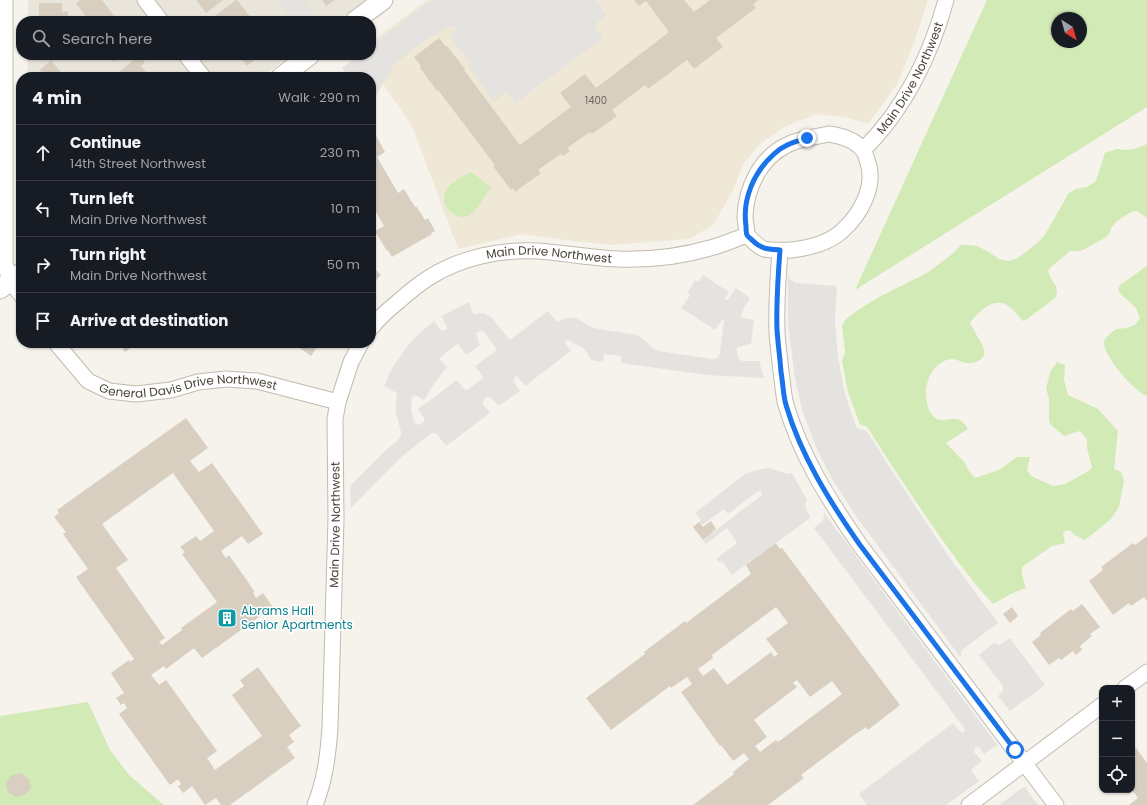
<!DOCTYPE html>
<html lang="en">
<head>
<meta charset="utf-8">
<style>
	:root { --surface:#171b24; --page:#242831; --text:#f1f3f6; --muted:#9ea1a6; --line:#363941 }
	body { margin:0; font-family:Poppins,sans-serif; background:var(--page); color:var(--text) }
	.controls { position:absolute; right:12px; bottom:12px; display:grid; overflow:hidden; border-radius:8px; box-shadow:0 1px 3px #0004 }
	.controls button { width:36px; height:36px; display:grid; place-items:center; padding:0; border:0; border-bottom:1px solid var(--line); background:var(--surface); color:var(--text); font:20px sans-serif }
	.compass { position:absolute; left:1051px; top:12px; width:36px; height:36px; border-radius:50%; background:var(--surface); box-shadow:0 1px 3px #0004; rotate:143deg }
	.stop { position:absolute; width:12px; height:12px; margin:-9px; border:3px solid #1a73e8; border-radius:50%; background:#fff }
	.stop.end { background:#1a73e8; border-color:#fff; box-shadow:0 1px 4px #0008 }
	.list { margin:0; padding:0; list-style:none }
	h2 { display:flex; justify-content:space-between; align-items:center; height:52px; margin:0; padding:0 16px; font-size:17px }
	h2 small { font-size:13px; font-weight:400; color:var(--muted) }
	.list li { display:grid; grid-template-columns:26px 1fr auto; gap:12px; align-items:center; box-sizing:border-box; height:56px; padding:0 16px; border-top:1px solid var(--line) }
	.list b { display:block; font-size:15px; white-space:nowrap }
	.list p { margin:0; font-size:13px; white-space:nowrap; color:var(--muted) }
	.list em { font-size:13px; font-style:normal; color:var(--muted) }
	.icon { flex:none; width:22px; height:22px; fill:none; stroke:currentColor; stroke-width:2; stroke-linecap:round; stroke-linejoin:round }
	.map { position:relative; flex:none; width:1147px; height:805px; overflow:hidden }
	.search { position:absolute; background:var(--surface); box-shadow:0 1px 3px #0004; left:16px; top:16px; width:360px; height:44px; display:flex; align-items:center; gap:10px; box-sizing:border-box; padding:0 14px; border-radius:16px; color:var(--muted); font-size:15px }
	.panel { position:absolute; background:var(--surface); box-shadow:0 1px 3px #0004; left:16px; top:72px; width:360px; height:276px; border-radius:16px }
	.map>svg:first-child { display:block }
</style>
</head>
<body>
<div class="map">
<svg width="1147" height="805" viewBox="0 0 1147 805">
	<rect width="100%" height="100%" fill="#f6f3ec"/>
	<g fill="#eae5da">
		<path d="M28,0H365L337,21H28Z"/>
		<path d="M28,55H291L262,77H27Z"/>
	</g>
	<path fill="#efe8d6" d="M427,0H928L916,37L898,83L868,124L846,117L816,114L784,127L760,144L743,164L733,191L713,225L689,239L611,245L564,240L522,234L458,249L412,126L363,55H371V42Z"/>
	<g fill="#d2eab5" fill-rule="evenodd">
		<path d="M987,0H1147V107L855,290ZM1057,18H1081V42H1057Z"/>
		<path d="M1147,144V218L1137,211H1133L1117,221L1112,227L1109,234L1103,239L1081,251H1070L1051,267L1048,271C1051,283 1061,286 1055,298L1026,320L1023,321C1018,316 1013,309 1007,305C992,297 978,313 970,323C973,330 983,344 984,350C986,357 978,363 971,363C965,364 959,360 953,359C937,359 927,376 926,391C926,402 928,419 942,420C947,420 952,418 957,419C962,420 966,425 968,429L946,443L965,463L969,471L975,478L999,470L1017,457H1030L1027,470L1031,476L1053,486L1065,484L1087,472L1092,468L1087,448V439L1080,431L1064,436L1051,425L1049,421V398L1046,389L1050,372L1057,362L1065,365L1064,380L1068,395L1098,409L1118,431L1114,469L1121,472L1124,481L1119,507L1111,519L1085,540L1075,535L1070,530L1063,532L1065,543L1052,546L1022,567V575L1026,588L1013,593L993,604C968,577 948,548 927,518C907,488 887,459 868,428L865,426L860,425L848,392L842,361L845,352L842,326L846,319L861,308L879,297L927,273L951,255L961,245H967L977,246L989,252L999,259L1008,261L1018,258L1036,244L1045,235L1068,194L1076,189L1087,187L1096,181L1105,153L1117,149L1126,150L1135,149Z"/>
		<path d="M471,172L491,187C487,193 474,214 468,216C455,221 440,205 445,193C450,181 462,177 471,172Z"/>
		<path d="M1147,266V396C1134,391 1105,358 1104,343C1104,338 1112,332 1116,329L1127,328L1135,325L1140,318L1136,308L1121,294L1118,290L1120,285Z"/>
		<path d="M88,702L110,750L130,776L164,805H0V716Z"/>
	</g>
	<g fill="#e5e3e0" fill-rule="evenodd">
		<path d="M276,0H304L312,11L298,21H292Z"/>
		<path d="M431,0H595L607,15L598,22L596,25L597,29L604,37L515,103L506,92L494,101L468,66L471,64L449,36L455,31L456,29V27L452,26L428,38L394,64L371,105V77H347L342,68L359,55H371V46Z"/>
		<path d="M788,273L790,279L796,283L837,286L835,321L838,357L845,394L850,409L857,428L867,431L883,457L949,557L998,623L962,650L961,653V658L858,519L832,479L817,449L802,410L795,378L788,324Z"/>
		<path d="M703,275L729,292L725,298L726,300H728L736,288L750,298L744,308L741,315L743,318L754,320L751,344L738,347L737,349V353L738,358L742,361H759L764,378L707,375L621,363V356L604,354L603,362L591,360L584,348L567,340L565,343L571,351L525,386L518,377L516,376L514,378L513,381L520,391L499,406L490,397H487L483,400V404L490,413L446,446L437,434L434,433L430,434L400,458L351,508L350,486L387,449L399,439L401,436V432L396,413V402L397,393L384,386L391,370L408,345L422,331L434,321L441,330L444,331L447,329V327L441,316L469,302L473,313L475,314L483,313L491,317L510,340L548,311L557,322L567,318H576L593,328L637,335L642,338L651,347L658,351L712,359L717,358L720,353L724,320H722L715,330L681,308L689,297V294L687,293L695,280L697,281H699ZM482,331L485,333L497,350L475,366L482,375L483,378L467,390L464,389L457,380L418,409L424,418V421L420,425L417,424L415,423L413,417L411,410L412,397L415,395L424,400L434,384L447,367L439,359L448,351L458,344L466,355L480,345L476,334L477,332Z"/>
		<path d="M769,468L789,474L792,473L807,500L805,505L810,518L732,575L722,561L719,562L716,559L737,543L727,528L706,544L703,540L762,495V492L758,491L728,514L724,509L702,525L699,522L701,520L695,513L745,474L752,471Z"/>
		<path d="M824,513L998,746H995L984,754L979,747L975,748L974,752L982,761L971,770L979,781L946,805H867L859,794L953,723L961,733L964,732L965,729L814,528L823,521Z"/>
		<path d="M1010,638L1045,685L1010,711L998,696L1003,691V686L979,655L994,643L1000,645Z"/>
		<path d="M1025,787L1038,805H999L1022,788Z"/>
	</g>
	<g fill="#d8cfc1" fill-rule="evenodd">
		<path d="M80,0H102L118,21H89L76,3Z"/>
		<path d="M196,0H223L206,13Z"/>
		<path d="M236,0H237L252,19L250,21H212L211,19Z"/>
		<path d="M322,0H335L326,6Z"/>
		<path d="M634,0H684L694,12L710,0H759L753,4L756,8L716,38L723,47L694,69L687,60L648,89L645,85L612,110L617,116L592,134L590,132L567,148L570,151L563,156L561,154L538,170L541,173L515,192L513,188L511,190L493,166L495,165L438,90L437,91L420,68L421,66L414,57L439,38L446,47L447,46L465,69L464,70L520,145L571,107L560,93L585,74L596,88L669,32L646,1L639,6Z"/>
		<path d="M39,3H62V12L68,11V21H39Z"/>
		<path d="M108,55H123L114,62Z"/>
		<path d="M138,55L145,63L141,66L149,76L147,77H125L120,71L135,59L134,58Z"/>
		<path d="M238,55H261L247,66Z"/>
		<path d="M51,60L65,77H42L44,75L40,70Z"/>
		<path d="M374,132L385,152L377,157L398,193L404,189L415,207L416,206L425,220L428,218L435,231L431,233L432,234L392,257L388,250L387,251L375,231L384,226L371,203V133Z"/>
		<path d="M371,265L381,275L371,285Z"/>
		<path d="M119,343H137L125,352Z"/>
		<path d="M293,343H320L311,356Z"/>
		<path d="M186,418L208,448L190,461L199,472L212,463L263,534L248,544L242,536L221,551L226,558L229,555L255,592L253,593L256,598L263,593L273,607L202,658L194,648L166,669L164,666L151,675L159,685L166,680L217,751L207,758L215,770L262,736L232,695L244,686L240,680L258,667L301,726L289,735L294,742L287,747L295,758L230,805H221L216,798L205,805L192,786L183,793L178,786L181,784L178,779L170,785L119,714L127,708L124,703L121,705L116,698L124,693L111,673L129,660L130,662L134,659L76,577L88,569L63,534L66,532L54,517L59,513L57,510ZM173,473L214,531L200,541L196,536L180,547L185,552L182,554L217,602L181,628L182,630L162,645L159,642L165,638L116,568L128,560L102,524Z"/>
		<path d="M711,521L716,529L703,540L693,527L699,522L703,527Z"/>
		<path d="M1147,536V601L1144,597L1131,606L1129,603L1113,615L1089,581L1103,570L1101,567L1133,543L1135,545Z"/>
		<path d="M776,543L780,549L782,548L900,705L868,730L866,727L857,733L801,775L804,778L768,805H693L734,774L733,772L749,759L744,753L733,761L721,745L720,746L681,692L692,684L687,677L671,688L670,686L611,730L586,698L645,654L644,652L685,621L686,623L751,574L746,565ZM776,607L788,623L766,639L778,654L774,657L771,652L727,685L714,668L703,676L698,669L713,658L712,655ZM797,680L810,697L832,681L842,694L778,742L776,740L760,752L755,746L767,737L754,720L797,687L793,683Z"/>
		<path d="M1082,604L1100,627L1090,634L1092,636L1080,646L1082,650L1076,655L1073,651L1061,660L1059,658L1049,665L1032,642L1041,635L1040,633L1071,609L1073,611Z"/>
		<path d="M1012,607L1018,616L1010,623L1003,614Z"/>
		<path d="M1136,748L1147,763V805H1129L1138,798L1132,790V751Z"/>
		<path d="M21,773L29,779L31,788L25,795L16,797L8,792L6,783L12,775Z"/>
	</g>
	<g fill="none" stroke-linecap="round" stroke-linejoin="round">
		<defs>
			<g id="minor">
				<path d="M5,0V263L10,281L21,295"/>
				<path d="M145,0L161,21"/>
				<path d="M186,55L203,77"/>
				<path d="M829,134C841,136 854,139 862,149C865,152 866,156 867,160C877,185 861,214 842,231C829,243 809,248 791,250C782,250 772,251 764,249C758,247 752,240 747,235C747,229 745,223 745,217C746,188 760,158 787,145C800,138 815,137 829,134Z"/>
				<path id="s1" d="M863,150C904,110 931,55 946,0"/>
				<path d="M780,251C778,277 776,303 777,330C777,344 780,358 781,372C783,383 783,395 786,405C801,456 830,502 860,545L1056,805"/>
				<path id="s2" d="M371,328C379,318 389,309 399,301C409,292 419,284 430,277C462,257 502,249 538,251C565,253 591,258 617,259C648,260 680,257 710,248C723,245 735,239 747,235"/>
				<path id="s3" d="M56,343L88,381L109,391L136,394L171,390L198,382L226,379L257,381L338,402"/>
				<path d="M1125,688L1147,672"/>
				<path id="s4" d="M315,805C325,780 328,755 330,728L336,519L335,419L338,402L351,362L361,343"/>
				<path d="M969,805L1102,705"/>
			</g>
			<g id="tertiary">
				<path d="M355,21L383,0"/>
				<path d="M281,77L310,55"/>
				<path d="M0,289L21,273"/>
			</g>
		</defs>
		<use href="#minor" stroke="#c2bbae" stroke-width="17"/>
		<use href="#tertiary" stroke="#c2bbae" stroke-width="21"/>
		<use href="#minor" stroke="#fff" stroke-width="15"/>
		<use href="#tertiary" stroke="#fff" stroke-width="19"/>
	</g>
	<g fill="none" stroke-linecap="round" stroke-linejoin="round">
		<path stroke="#1a73e8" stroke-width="5" d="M807,138C795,142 783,145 774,154C754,172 742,199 746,226C746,228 746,233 747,235C748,237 750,238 752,240C761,249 767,249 780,250C778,277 776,303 777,330C778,344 780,358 781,372C783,383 783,394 786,405C801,456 830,502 860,545L1015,750"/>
	</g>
	<defs>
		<symbol id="building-square" viewBox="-11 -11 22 22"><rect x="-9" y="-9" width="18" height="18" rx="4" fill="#0f9aa8" stroke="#fff"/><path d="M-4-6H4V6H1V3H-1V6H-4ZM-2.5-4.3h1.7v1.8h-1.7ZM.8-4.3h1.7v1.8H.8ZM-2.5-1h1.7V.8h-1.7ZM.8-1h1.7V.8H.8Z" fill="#fff"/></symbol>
	</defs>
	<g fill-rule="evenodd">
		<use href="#building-square" x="216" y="607" width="22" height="22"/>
	</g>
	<g text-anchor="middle" stroke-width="3" stroke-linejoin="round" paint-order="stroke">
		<g font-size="10" fill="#6e675b">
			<text x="596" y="104">1400</text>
		</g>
		<g font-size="12" fill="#4b4439" stroke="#fff">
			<text dy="4" stroke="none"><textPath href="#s1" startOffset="87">Main Drive Northwest</textPath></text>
			<text dy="4" stroke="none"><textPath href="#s2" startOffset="202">Main Drive Northwest</textPath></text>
			<text dy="4" stroke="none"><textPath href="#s3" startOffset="153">General Davis Drive Northwest</textPath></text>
			<text dy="4" stroke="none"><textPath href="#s4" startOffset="282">Main Drive Northwest</textPath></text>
		</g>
		<g font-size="12" fill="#0d838f" stroke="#fff" text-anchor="start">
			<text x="241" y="615">Abrams Hall<tspan x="241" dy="14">Senior Apartments</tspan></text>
		</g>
	</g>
</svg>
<div class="controls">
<button>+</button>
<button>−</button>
<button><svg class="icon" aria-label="locate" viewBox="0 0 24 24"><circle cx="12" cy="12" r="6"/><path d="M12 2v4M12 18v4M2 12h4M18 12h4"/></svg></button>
</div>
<svg class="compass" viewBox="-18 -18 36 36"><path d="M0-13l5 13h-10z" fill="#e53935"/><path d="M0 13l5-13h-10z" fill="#9ea1a6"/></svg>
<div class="stop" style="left:1015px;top:750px"></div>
<div class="stop end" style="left:807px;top:138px"></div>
<div class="search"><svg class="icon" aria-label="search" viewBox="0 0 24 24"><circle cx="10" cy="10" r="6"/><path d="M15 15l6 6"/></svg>Search here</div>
<section class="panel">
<h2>4 min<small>Walk · 290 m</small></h2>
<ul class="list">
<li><svg class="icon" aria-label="ahead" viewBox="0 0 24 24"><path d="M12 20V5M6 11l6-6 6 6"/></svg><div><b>Continue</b><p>14th Street Northwest</p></div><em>230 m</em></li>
<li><svg class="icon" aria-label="left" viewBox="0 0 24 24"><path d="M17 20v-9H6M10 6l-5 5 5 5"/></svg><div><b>Turn left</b><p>Main Drive Northwest</p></div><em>10 m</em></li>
<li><svg class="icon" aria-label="right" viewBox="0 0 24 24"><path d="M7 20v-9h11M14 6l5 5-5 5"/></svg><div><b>Turn right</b><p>Main Drive Northwest</p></div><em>50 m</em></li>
<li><svg class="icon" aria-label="arrive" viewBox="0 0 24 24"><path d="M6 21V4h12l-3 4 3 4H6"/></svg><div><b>Arrive at destination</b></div></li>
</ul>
</section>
</div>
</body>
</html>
